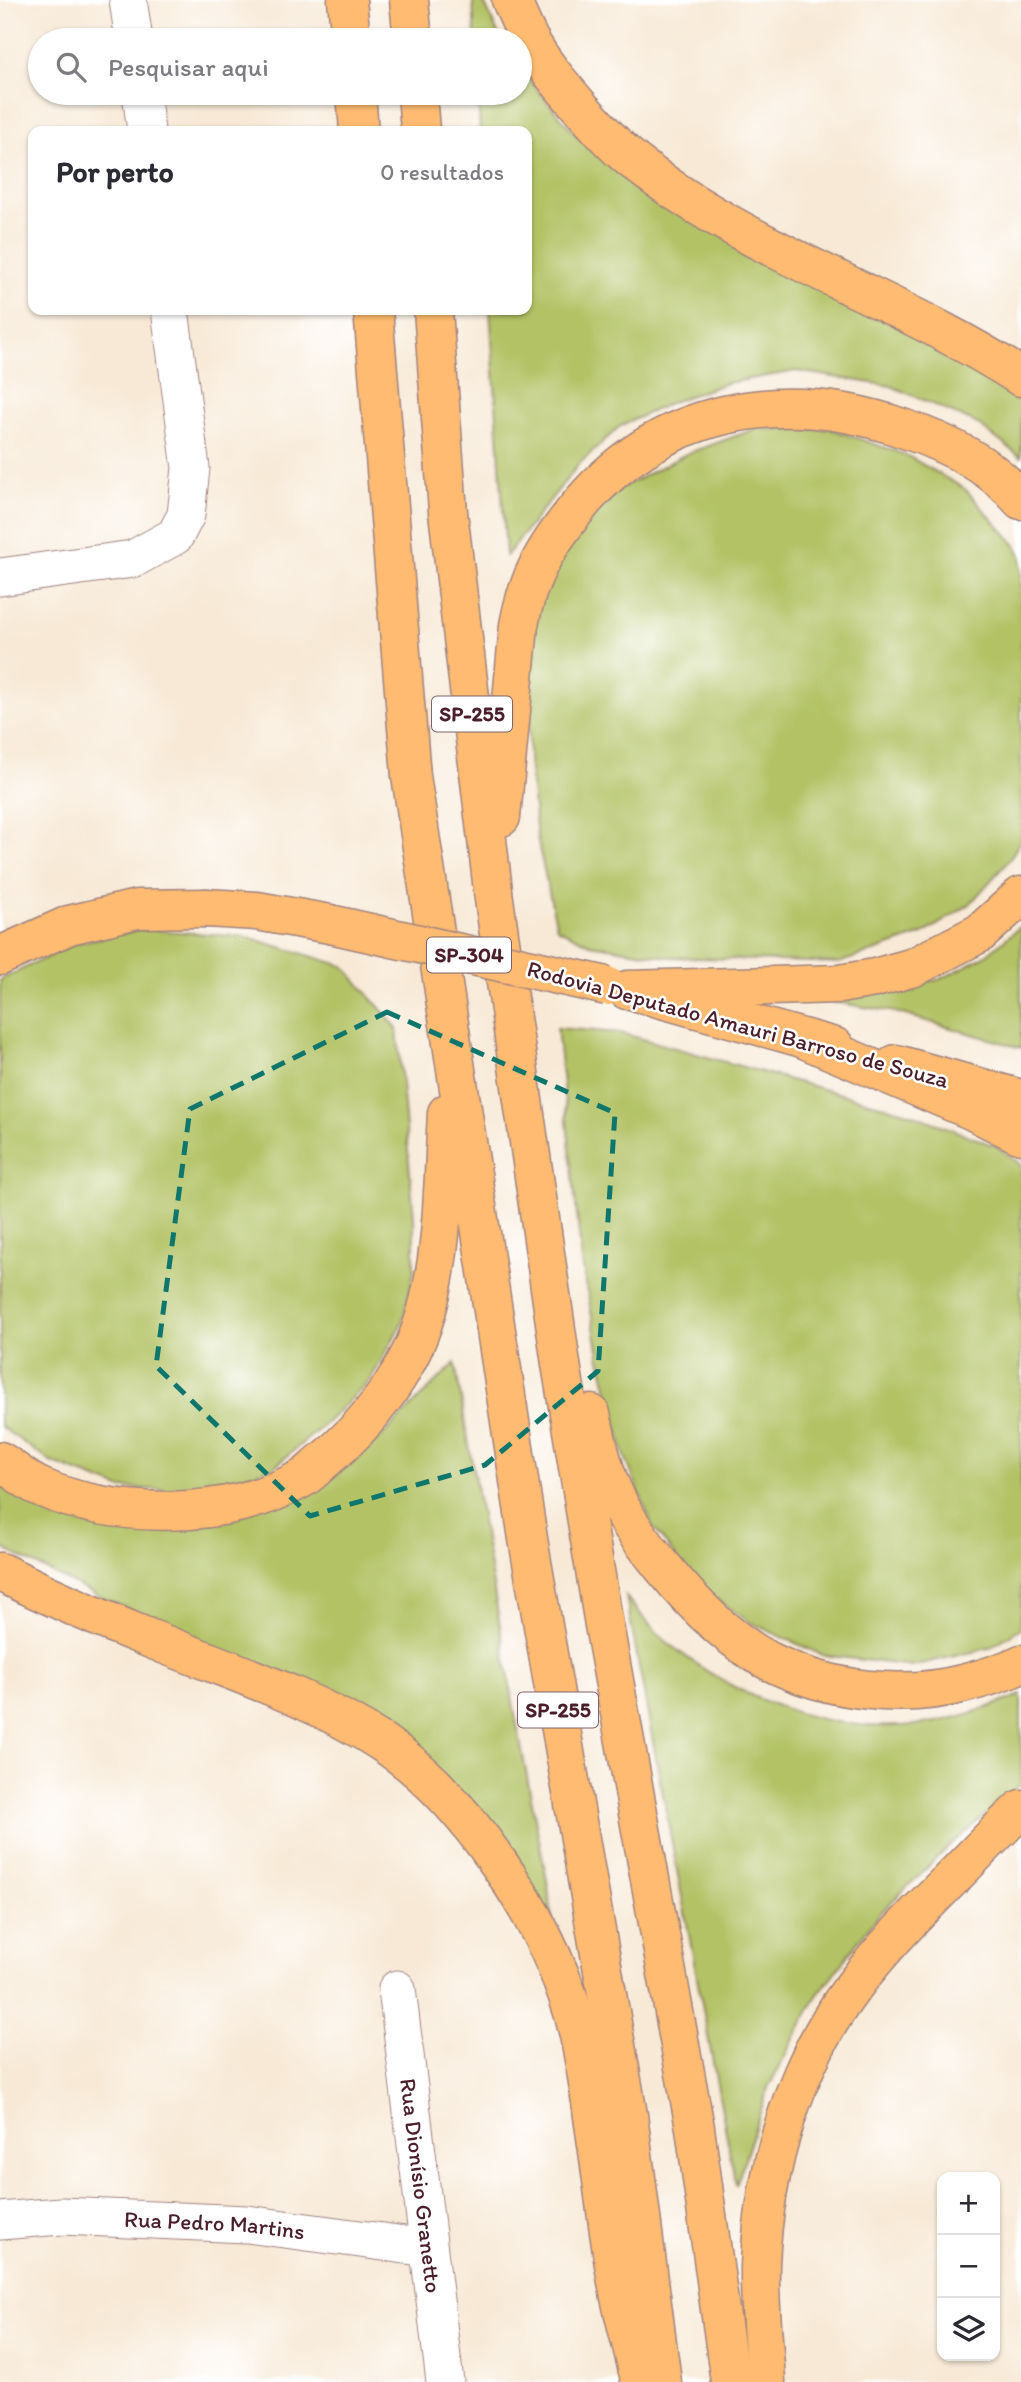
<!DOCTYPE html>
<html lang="pt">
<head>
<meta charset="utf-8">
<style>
	:root { --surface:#fff; --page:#f2f2f3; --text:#2b2b33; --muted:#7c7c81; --line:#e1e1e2 }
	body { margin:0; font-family:Itim,sans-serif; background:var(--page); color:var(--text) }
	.controls { position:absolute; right:21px; bottom:21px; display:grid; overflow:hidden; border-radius:14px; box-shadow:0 2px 5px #0004 }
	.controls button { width:63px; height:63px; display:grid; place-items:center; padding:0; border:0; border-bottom:2px solid var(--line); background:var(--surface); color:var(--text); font:35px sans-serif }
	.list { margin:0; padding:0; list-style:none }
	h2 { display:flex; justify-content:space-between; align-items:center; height:91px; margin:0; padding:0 28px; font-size:30px }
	h2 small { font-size:23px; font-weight:400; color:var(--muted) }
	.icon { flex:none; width:38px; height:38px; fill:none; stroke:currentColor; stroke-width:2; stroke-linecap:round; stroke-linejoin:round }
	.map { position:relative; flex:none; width:1021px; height:2382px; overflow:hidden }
	.search { position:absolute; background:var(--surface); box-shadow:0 2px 5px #0004; left:28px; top:28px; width:504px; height:77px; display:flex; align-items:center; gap:18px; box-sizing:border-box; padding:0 24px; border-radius:38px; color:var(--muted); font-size:26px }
	.panel { position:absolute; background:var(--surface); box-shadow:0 2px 5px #0004; left:28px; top:126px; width:504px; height:189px; border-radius:14px }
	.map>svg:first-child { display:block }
</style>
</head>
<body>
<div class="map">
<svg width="1021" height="2382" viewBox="0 0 1021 2382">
	<rect width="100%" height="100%" fill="#fff"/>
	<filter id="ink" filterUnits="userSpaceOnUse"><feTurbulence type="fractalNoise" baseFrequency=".0143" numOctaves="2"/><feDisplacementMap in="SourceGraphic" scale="14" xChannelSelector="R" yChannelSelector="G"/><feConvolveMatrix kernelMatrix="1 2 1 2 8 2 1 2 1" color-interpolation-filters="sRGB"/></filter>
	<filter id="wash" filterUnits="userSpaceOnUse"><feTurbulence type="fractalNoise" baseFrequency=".00686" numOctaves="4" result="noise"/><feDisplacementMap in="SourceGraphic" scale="28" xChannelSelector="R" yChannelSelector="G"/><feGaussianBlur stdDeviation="1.57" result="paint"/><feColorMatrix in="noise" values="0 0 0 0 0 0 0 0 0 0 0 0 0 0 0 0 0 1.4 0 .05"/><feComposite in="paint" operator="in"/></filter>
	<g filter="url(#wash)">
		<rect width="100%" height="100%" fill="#f7e9d6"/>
		<g fill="#b2c265" stroke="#7e7048" stroke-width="2">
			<path d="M473,0H483L501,40H475Z"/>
			<path d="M520,66L537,90L579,138L629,180L969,364L1021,399V457L976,423L891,386L796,371L727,383L674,401L620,426L579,464L506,556L490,310H527V131H480L478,93H520Z"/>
			<path d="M755,429H831L906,455L965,489L1015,544L1021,555V840L1010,859L970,904L923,934L839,963L668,957L590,944L557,928L537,838L529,760V621L567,544L621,488L686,454Z"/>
			<path d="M1021,926V1048L895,1012L827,1001L941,979L985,956Z"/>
			<path d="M142,929L247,937L344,966L397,1028L414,1218V1271L402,1323L370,1381L325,1424L274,1467L199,1491L120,1488L51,1462L0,1426V980L76,943Z"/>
			<path d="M557,1028L621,1033L909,1113L998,1147L1021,1165V1628L989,1648L912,1666L822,1655L749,1622L696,1585L652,1525L624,1454L599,1355L582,1262Z"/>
			<path d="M455,1363L515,1714L548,1886L554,1937L473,1804L182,1632L102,1598L0,1547V1480L29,1499L313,1491L352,1463L386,1432Z"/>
			<path d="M626,1597C639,1612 651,1629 666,1641C736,1700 831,1736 924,1724C958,1719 989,1708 1021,1695V1784L954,1842L879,1914L816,1997L768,2088L736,2186Z"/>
		</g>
	</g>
	<g filter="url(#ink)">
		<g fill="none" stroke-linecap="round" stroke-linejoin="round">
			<defs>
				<g id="minor">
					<path d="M128,0L134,40"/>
					<path d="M141,93L146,131"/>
					<path d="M0,577L133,559L175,536L186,515L191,468L170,310"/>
					<path id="s1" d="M397,1989L445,2382"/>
					<path id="s2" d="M0,2221L61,2216L247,2224L428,2248"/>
				</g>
				<g id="primary">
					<path d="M206,908L257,911L330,924"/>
					<path d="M640,993L835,1047"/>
					<path d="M896,1064L1021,1099"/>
				</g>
				<g id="motorway">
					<path d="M347,0L351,40"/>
					<path d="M409,0L413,40"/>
					<path d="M511,0C517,13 522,26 529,39C542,63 562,86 580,107C597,126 615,147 636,163C753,254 898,297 1021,377"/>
					<path d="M356,93L359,131"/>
					<path d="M417,93L420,131"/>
					<path d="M373,310L411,776L528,1539L628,2115L662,2382"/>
					<path d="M433,310L448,512L494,899L561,1364L604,1625L695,2128L730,2382"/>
					<path d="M501,817L519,625C528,577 544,550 574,512C656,407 783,386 905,429C947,443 991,464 1021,500"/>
					<path d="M0,956L69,925L137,909L206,908"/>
					<path d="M627,990L839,984L875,978L914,967L980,933L1021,896"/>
					<path d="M804,1039L971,1110L1021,1135"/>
					<path d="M591,1414C597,1442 604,1475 617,1500C629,1525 645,1545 662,1566C692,1603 727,1639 769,1661C829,1691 902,1700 966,1683C985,1678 1003,1673 1021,1664"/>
					<path d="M0,1461C13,1469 26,1481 40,1487C114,1520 230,1520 301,1479C309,1475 315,1468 322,1462C368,1425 410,1371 426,1313C444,1250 443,1177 447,1113"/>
					<path d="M0,1572C51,1597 103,1620 156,1641C233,1672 312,1697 383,1743C466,1798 544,1917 573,2012C586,2057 591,2105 598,2151C605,2200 610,2249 620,2297C626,2325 634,2352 640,2380"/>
					<path d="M766,2382C764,2344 759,2304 760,2265C764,2169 794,2064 853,1987C882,1948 915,1915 949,1881C973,1857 996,1832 1021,1809"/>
				</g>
			</defs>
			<use href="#minor" stroke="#a08480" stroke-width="39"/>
			<use href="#primary" stroke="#a08480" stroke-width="41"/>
			<use href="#motorway" stroke="#a08480" stroke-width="41"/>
			<use href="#minor" stroke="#fff" stroke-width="37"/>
			<use href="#primary" stroke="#febb71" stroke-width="38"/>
			<use href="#motorway" stroke="#febb71" stroke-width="38"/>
			<defs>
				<path id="primary-bridge" d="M330,924L607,986"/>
			</defs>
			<use href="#primary-bridge" stroke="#a08480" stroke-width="41" stroke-linecap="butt"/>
			<use href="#primary-bridge" stroke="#febb71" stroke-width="38"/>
		</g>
	</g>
	<path fill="none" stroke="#0f766e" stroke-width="5" stroke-dasharray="14 9" stroke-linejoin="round" d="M387,1012L615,1113L598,1371L485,1465L310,1516L156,1366L190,1109Z"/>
	<g text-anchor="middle" stroke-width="5" stroke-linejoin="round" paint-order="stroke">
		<g fill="#fff" stroke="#80626b" stroke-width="2">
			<rect x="432" y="696.5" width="80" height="35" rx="5"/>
			<rect x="427" y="937.5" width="84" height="35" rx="5"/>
			<rect x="518" y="1692.5" width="80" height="35" rx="5"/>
		</g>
		<g font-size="21" font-weight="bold" fill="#4a1f2b">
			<text x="472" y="721">SP-255</text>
			<text x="469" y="962">SP-304</text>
			<text x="558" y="1717">SP-255</text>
		</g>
		<g font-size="23" fill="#4a1f2b" stroke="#fff">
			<text transform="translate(738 1024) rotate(15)" y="8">Rodovia Deputado Amauri Barroso de Souza</text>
			<text dy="8" stroke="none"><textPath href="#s1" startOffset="198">Rua Dionísio Granetto</textPath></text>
			<text dy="8" stroke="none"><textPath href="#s2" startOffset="215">Rua Pedro Martins</textPath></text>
		</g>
	</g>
</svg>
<div class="controls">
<button>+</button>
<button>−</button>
<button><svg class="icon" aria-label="layers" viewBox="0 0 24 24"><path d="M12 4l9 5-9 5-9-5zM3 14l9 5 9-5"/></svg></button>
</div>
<div class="search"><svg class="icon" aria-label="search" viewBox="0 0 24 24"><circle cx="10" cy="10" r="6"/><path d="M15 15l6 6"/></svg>Pesquisar aqui</div>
<section class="panel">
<h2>Por perto<small>0 resultados</small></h2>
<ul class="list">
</ul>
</section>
</div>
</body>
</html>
